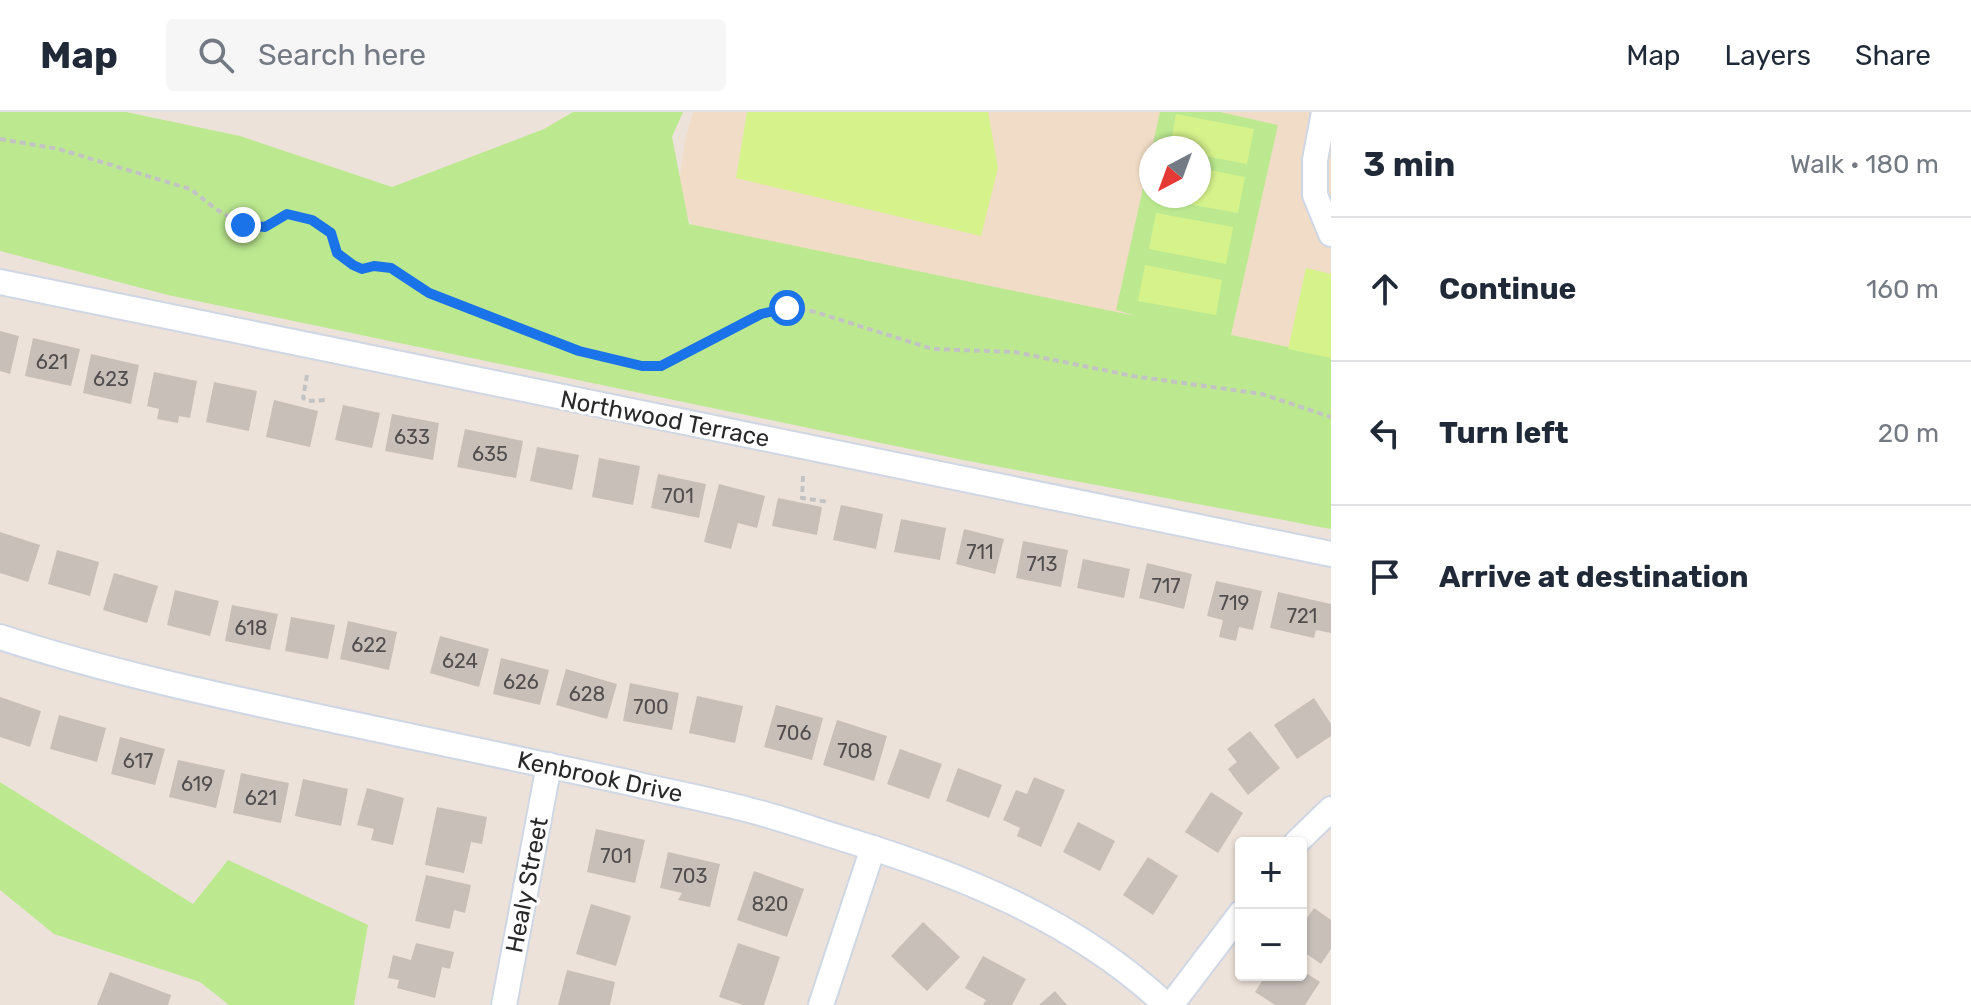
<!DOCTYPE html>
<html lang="en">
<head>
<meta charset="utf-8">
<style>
	:root { --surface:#fff; --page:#f6f6f7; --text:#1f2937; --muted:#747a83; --line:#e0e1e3 }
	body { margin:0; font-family:Rubik,sans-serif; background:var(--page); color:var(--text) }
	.controls { position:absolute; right:24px; bottom:24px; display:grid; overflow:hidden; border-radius:8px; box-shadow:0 2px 6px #0004 }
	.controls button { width:72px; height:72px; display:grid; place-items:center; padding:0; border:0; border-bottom:2px solid var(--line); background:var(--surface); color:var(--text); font:40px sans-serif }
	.compass { position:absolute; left:1139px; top:24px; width:72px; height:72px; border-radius:50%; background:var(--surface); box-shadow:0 2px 6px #0004; rotate:221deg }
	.stop { position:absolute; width:24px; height:24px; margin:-18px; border:6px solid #1a73e8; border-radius:50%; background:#fff }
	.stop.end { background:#1a73e8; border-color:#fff; box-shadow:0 2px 8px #0008 }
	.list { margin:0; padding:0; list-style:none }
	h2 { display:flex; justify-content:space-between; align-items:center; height:104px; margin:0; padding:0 32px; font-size:34px }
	h2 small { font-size:26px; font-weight:400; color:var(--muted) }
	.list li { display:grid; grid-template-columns:52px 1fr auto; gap:24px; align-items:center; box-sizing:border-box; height:144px; padding:0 32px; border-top:2px solid var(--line) }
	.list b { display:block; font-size:30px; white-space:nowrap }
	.list em { font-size:26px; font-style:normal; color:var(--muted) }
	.icon { flex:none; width:44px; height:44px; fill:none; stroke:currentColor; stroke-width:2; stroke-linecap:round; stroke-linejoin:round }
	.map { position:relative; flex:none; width:1331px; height:893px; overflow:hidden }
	header { display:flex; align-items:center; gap:48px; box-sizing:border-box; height:112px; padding:0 40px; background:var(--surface); border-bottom:2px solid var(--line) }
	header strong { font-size:38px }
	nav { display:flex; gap:44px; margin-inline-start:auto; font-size:28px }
	.search { width:560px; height:72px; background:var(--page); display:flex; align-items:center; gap:20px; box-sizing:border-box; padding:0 28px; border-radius:8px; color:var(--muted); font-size:30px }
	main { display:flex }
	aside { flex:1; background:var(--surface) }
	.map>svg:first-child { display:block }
</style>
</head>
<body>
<header>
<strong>Map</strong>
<div class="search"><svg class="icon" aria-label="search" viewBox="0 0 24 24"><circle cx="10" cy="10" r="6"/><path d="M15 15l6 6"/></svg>Search here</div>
<nav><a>Map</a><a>Layers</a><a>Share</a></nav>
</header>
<main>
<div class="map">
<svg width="1331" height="893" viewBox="0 0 1331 893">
	<rect width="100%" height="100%" fill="#ede2d9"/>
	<path fill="#f1ddc7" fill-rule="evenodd" d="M693,0H1331V247L697,121L677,85L685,29ZM1151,36H1199V84H1151Z"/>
	<g fill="#bce990">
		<path d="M0,0H126L240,24L392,75L544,17L573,0H683L672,25L689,112L1136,204L1116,198L1151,40V84H1199V36H1152L1160,0H1220L1278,13L1231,223L1331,244V417L963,348L168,183L0,139Z"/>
		<path d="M0,670L193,792L228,748L368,813L354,893H229L200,870L54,822L0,778Z"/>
	</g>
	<g fill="#d5f28b">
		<path d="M747,0H988L998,56L981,124L736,66Z"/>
		<path d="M1176,2L1254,17L1247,52L1199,43V36H1170Z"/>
		<path d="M1199,56L1245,65L1238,101L1161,87V84H1199Z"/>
		<path d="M1156,101L1233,115L1226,152L1149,137Z"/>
		<path d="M1145,153L1222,168L1216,203L1138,189Z"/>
		<path d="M1306,156L1331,162V246L1288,237Z"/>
	</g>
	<g fill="#c8bfb9">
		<path d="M0,219L19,224L10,262L0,259Z"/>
		<path d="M33,226L80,237L71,274L25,264Z"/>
		<path d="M91,242L139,253L131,292L83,281Z"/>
		<path d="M154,260L197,269L190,306L179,304L178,311L157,307L159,297L147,294Z"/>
		<path d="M214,270L257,279L249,319L206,310Z"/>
		<path d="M274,288L318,299L310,335L266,325Z"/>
		<path d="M343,293L380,301L372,336L335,328Z"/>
		<path d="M392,302L439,311L433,348L385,339Z"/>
		<path d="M465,317L523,329L516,366L457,355Z"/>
		<path d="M537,335L579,343L572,378L530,369Z"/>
		<path d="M599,346L640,354L633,393L592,385Z"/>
		<path d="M658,362L706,372L699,406L651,396Z"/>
		<path d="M719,372L765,384L757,416L738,411L731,437L704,430Z"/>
		<path d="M778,386L822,395L817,423L772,414Z"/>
		<path d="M841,393L883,402L876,437L833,428Z"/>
		<path d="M901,407L946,416L940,448L894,440Z"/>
		<path d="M964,417L1004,427L995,462L956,452Z"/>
		<path d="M0,420L40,433L28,470L0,461Z"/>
		<path d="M1023,429L1068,438L1061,475L1016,466Z"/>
		<path d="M57,438L99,450L90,484L48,472Z"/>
		<path d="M1083,447L1130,457L1124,486L1077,476Z"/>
		<path d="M1147,451L1192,462L1184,497L1139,486Z"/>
		<path d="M114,461L158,474L147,511L103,498Z"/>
		<path d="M1216,469L1262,479L1253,518L1239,515L1236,529L1219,525L1223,508L1207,504Z"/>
		<path d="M175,478L219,489L210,524L167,513Z"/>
		<path d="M1278,480L1331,492V521L1316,518L1314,526L1270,516Z"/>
		<path d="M232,493L278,502L270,538L225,529Z"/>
		<path d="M291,505L335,513L328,547L285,539Z"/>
		<path d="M348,509L397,520L389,558L340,547Z"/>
		<path d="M440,524L489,537L479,575L430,561Z"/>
		<path d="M501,546L549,558L540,593L493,582Z"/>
		<path d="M566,557L617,572L607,607L556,593Z"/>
		<path d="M630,571L679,581L672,618L623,609Z"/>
		<path d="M697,584L743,594L735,631L689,621Z"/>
		<path d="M0,585L41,599L30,635L0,625Z"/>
		<path d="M1314,586L1331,612V624L1297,647L1274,613Z"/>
		<path d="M776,593L823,606L812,648L764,635Z"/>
		<path d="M59,603L106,616L97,650L50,637Z"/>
		<path d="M837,608L887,624L874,669L823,653Z"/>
		<path d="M1250,619L1280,656L1248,683L1228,657L1237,650L1227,637Z"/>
		<path d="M120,625L165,637L155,673L111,662Z"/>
		<path d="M900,637L942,652L929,687L887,672Z"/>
		<path d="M178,648L225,658L216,696L169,685Z"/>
		<path d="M958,656L1002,673L989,706L946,689Z"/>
		<path d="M241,661L289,671L281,711L233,701Z"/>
		<path d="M1034,665L1065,678L1041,735L1017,724L1020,716L1003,708L1016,678L1027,682Z"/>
		<path d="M303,667L348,677L341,714L295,704Z"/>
		<path d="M367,676L404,686L393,733L371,728L374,717L357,713Z"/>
		<path d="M1211,680L1243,701L1218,741L1185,720Z"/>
		<path d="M437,695L487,705L482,732L471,730L464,761L425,753Z"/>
		<path d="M1078,710L1115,729L1100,759L1063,740Z"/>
		<path d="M596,717L645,728L635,771L587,760Z"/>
		<path d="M668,740L720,752L710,795L678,788L682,781L660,776Z"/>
		<path d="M1148,745L1178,764L1153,803L1123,783Z"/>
		<path d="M754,759L804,777L787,825L737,808Z"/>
		<path d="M426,763L471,773L465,801L454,798L450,817L415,809Z"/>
		<path d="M591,792L631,804L616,854L576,842Z"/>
		<path d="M1314,796L1331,808V837L1321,852L1301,838V815Z"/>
		<path d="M923,810L960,845L927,879L891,844Z"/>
		<path d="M416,831L454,840L450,857L442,855L435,886L397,876L399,868L388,866L393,843L411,848Z"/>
		<path d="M738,831L780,845L764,893H743L719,885Z"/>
		<path d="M983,844L1026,867L1012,893H983L986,888L965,876Z"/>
		<path d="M567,858L615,870L610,893H558Z"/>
		<path d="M1301,858L1320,870L1305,893H1275L1255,880L1266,863H1301Z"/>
		<path d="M110,860L171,883L168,893H97Z"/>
		<path d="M1055,879L1067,893H1039Z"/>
	</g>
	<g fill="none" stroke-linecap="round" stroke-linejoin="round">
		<defs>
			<g id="minor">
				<path d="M1324,0L1315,48V83L1331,122"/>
				<path d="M0,170L1331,442"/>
				<path d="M0,525C104,559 212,582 319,605C420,626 521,647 622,669C664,679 707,687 749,698C781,706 812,717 844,727C959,762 1076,808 1166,893"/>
				<path d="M1296,731L1331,697"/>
				<path d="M504,893L549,653"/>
				<path d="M821,893L873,736"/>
				<path d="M1171,893L1241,801"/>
			</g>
		</defs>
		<use href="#minor" stroke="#cfd6e4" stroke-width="28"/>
		<g stroke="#c3c3c3" stroke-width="4" stroke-dasharray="6 4" stroke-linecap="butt">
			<path d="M0,27L59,37L190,77L216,97L243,113L265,115L287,102L312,108L331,121L337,141L353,153L362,157L374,154L391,156L429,181L579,239L642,254H661L761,202L787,196L812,199L933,237L1015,240L1133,264L1262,282L1331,305"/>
			<path d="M307,263L303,286L308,289L326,288"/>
			<path d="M803,364L802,386L829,390"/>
		</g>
		<use href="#minor" stroke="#fff" stroke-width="24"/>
	</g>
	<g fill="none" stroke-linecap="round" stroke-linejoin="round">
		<path stroke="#1a73e8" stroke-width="10" d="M243,113L265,115L287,102L312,108L331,121L337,141L353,153L362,157L374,154L391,156L429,181L579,239L642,254H661L761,202L787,196"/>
	</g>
	<g text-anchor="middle" stroke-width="6" stroke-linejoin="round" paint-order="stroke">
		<g font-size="20" fill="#514e4d">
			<text x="52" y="257">621</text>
			<text x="111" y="274">623</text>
			<text x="412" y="332">633</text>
			<text x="490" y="349">635</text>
			<text x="678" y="391">701</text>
			<text x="980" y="447">711</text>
			<text x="1042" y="459">713</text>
			<text x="1166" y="481">717</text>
			<text x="1234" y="498">719</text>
			<text x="1302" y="511">721</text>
			<text x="251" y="523">618</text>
			<text x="369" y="540">622</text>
			<text x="460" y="556">624</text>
			<text x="521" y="577">626</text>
			<text x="587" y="589">628</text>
			<text x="651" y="602">700</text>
			<text x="794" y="628">706</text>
			<text x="855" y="646">708</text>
			<text x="138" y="656">617</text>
			<text x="197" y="679">619</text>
			<text x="261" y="693">621</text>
			<text x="616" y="751">701</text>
			<text x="690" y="771">703</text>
			<text x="770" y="799">820</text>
		</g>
		<g font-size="24" fill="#292929" stroke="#fff">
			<text transform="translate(665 307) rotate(11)" y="8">Northwood Terrace</text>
			<text transform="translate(600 665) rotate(12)" y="8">Kenbrook Drive</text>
			<text transform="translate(527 773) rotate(-79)" y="8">Healy Street</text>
		</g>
	</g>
</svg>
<div class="controls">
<button>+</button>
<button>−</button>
</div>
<svg class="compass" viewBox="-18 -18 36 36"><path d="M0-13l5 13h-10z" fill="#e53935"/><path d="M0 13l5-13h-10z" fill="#747a83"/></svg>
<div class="stop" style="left:787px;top:196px"></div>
<div class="stop end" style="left:243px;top:113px"></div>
</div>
<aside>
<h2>3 min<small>Walk · 180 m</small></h2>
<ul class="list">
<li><svg class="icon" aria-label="ahead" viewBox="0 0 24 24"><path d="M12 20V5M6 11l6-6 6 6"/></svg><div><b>Continue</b></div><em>160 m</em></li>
<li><svg class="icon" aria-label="left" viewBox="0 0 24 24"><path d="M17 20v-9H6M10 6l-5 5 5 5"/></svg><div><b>Turn left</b></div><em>20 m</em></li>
<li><svg class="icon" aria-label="arrive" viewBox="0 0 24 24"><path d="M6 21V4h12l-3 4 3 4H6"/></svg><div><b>Arrive at destination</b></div></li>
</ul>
</aside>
</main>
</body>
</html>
